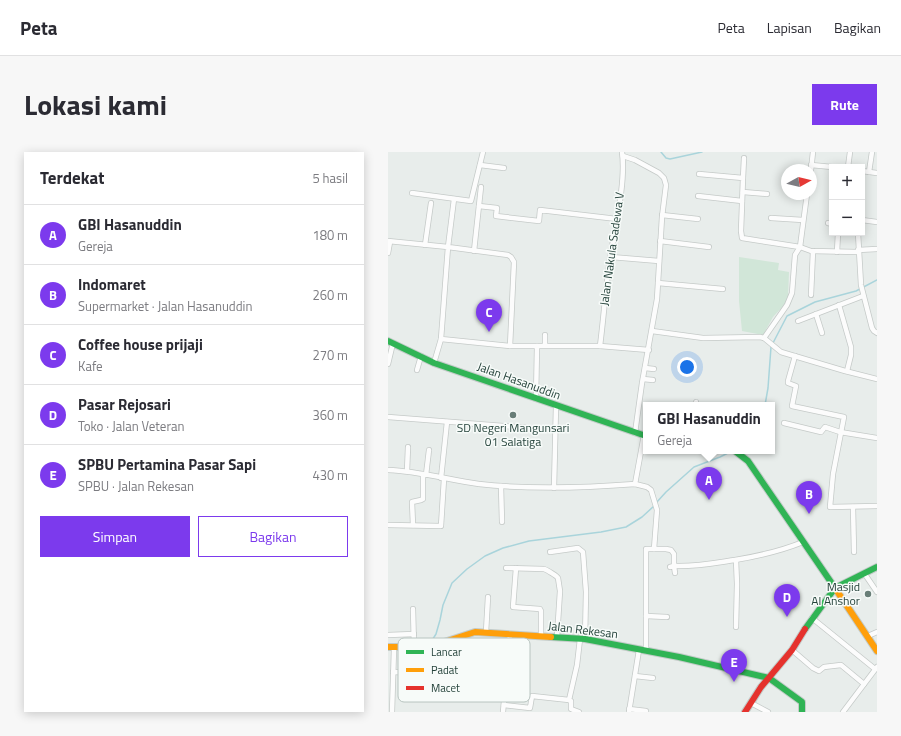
<!DOCTYPE html>
<html lang="id">
<head>
<meta charset="utf-8">
<style>
	:root { --surface:#fff; --page:#f7f7f7; --text:#2b2b33; --muted:#7c7c81; --line:#e1e1e2; --accent:#7c3aed }
	body { margin:0; font-family:"Titillium Web",sans-serif; background:var(--page); color:var(--text) }
	.controls { position:absolute; right:12px; top:12px; display:grid; overflow:hidden; border-radius:0px; box-shadow:0 2px 10px #0003 }
	.controls button { width:36px; height:36px; display:grid; place-items:center; padding:0; border:0; border-bottom:1px solid var(--line); background:var(--surface); color:var(--text); font:20px sans-serif }
	.compass { position:absolute; left:393px; top:12px; width:36px; height:36px; border-radius:50%; background:var(--surface); box-shadow:0 2px 10px #0003; rotate:82deg }
	.you { position:absolute; left:299px; top:215px; width:14px; height:14px; margin:-10px; border:3px solid #fff; border-radius:50%; background:#1a73e8; box-shadow:0 0 0 6px #1a73e833 }
	.badge { display:grid; place-items:center; width:26px; height:26px; border-radius:50%; background:var(--accent); color:#fff; font-size:13px; font-weight:700 }
	.pin { position:absolute; translate:-50% -33px; filter:drop-shadow(0 1px 2px #0008) }
	.pin::after { content:''; position:absolute; top:21px; width:14px; height:12px; background:inherit; clip-path:polygon(0 0,100% 0,50% 100%) }
	.popup { position:absolute; left:255px; top:250px; width:132px; height:52px; box-sizing:border-box; display:grid; place-content:center; border-radius:0px; background:var(--surface); filter:drop-shadow(0 1px 3px #0005); font-size:13px; white-space:nowrap; color:var(--muted) }
	.popup b { font-size:15px; color:var(--text) }
	.popup::after { content:''; position:absolute; left:50%; top:100%; margin-left:-8px; border:8px solid transparent; border-top-color:var(--surface) }
	.list { margin:0; padding:0; list-style:none }
	h2 { display:flex; justify-content:space-between; align-items:center; height:52px; margin:0; padding:0 16px; font-size:17px }
	h2 small { font-size:13px; font-weight:400; color:var(--muted) }
	.list li { display:grid; grid-template-columns:26px 1fr auto; gap:12px; align-items:center; box-sizing:border-box; height:60px; padding:0 16px; border-top:1px solid var(--line) }
	.list b { display:block; font-size:15px; white-space:nowrap }
	.list p { margin:0; font-size:13px; white-space:nowrap; color:var(--muted) }
	.list em { font-size:13px; font-style:normal; color:var(--muted) }
	.actions { display:flex; gap:8px; padding:12px 16px }
	.actions a { flex:1; padding:9px 0; border:1px solid var(--accent); border-radius:0px; text-align:center; font-size:14px; color:var(--accent) }
	.actions .main { background:var(--accent); color:#fff }
	.map { position:relative; flex:none; width:489px; height:560px; overflow:hidden; border-radius:0px }
	header { display:flex; align-items:center; gap:24px; box-sizing:border-box; height:56px; padding:0 20px; background:var(--surface); border-bottom:1px solid var(--line) }
	header strong { font-size:19px }
	nav { display:flex; gap:22px; margin-inline-start:auto; font-size:14px }
	.intro { display:flex; align-items:center; justify-content:space-between; box-sizing:border-box; height:96px; padding:0 24px }
	h1 { margin:0; font-size:28px }
	.button { padding:10px 18px; border-radius:0px; background:var(--accent); color:#fff; font-size:14px; font-weight:700 }
	main { display:flex; gap:24px; padding:0 24px }
	aside { flex:1; background:var(--surface); border-radius:0px; box-shadow:0 2px 10px #0003 }
	.map>svg:first-child { display:block }
</style>
</head>
<body>
<header>
<strong>Peta</strong>
<nav><a>Peta</a><a>Lapisan</a><a>Bagikan</a></nav>
</header>
<div class="intro"><h1>Lokasi kami</h1><a class="button">Rute</a></div>
<main>
<aside>
<h2>Terdekat<small>5 hasil</small></h2>
<ul class="list">
<li><span class="badge">A</span><div><b>GBI Hasanuddin</b><p>Gereja</p></div><em>180 m</em></li>
<li><span class="badge">B</span><div><b>Indomaret</b><p>Supermarket · Jalan Hasanuddin</p></div><em>260 m</em></li>
<li><span class="badge">C</span><div><b>Coffee house prijaji</b><p>Kafe</p></div><em>270 m</em></li>
<li><span class="badge">D</span><div><b>Pasar Rejosari</b><p>Toko · Jalan Veteran</p></div><em>360 m</em></li>
<li><span class="badge">E</span><div><b>SPBU Pertamina Pasar Sapi</b><p>SPBU · Jalan Rekesan</p></div><em>430 m</em></li>
</ul>
<div class="actions"><a class="main">Simpan</a><a>Bagikan</a></div>
</aside>
<div class="map">
<svg width="489" height="560" viewBox="0 0 489 560">
	<rect width="100%" height="100%" fill="#e8edeb"/>
	<path fill="#d1e6d8" d="M351,105L391,111L390,118L401,120L400,145L398,151L385,165L375,183L354,179L351,149Z"/>
	<g fill="none" stroke-linecap="round" stroke-linejoin="round">
		<g stroke="#a9d4db" stroke-width="1.5">
			<path d="M273,0L278,6L282,7L314,0"/>
			<path d="M385,191L399,164L427,150L468,139L489,128"/>
			<path d="M377,253L380,236L383,195"/>
			<path d="M268,351L278,340L306,315L332,305L344,299"/>
			<path d="M43,490L48,482L52,468L55,453L64,431L79,417L97,404L115,396L141,389L213,380L238,375L254,365L266,354"/>
		</g>
		<defs>
			<g id="street">
				<path d="M235,4L247,8L271,21L276,26L278,33L274,65L269,147L254,231L247,281"/>
				<path d="M92,13L116,16"/>
				<path d="M423,13L444,15"/>
				<path d="M460,15L462,0"/>
				<path d="M423,18L425,0"/>
				<path d="M474,19L489,21"/>
				<path d="M481,20L484,0"/>
				<path d="M311,22L355,26L353,79L354,86L412,95L423,99L470,100"/>
				<path d="M355,26L356,6"/>
				<path d="M355,40L379,42"/>
				<path d="M24,41L83,49L95,0"/>
				<path d="M310,44L354,49"/>
				<path d="M66,47L60,95L120,103L123,105L126,110L122,194"/>
				<path d="M91,54L109,56L108,64L151,69L152,58L229,67"/>
				<path d="M274,63L310,67"/>
				<path d="M383,66L415,68"/>
				<path d="M474,68L489,70"/>
				<path d="M440,71L444,72"/>
				<path d="M470,81L473,133L484,176L486,179L489,181"/>
				<path d="M0,89L60,95L53,187L122,194H149L148,247"/>
				<path d="M272,89L321,95"/>
				<path d="M37,93L43,51"/>
				<path d="M470,98L489,97"/>
				<path d="M86,99L93,35"/>
				<path d="M449,100L450,81"/>
				<path d="M0,101L2,90"/>
				<path d="M223,105L271,109"/>
				<path d="M270,131L335,137"/>
				<path d="M423,143L425,99"/>
				<path d="M451,153L463,195V203L459,219"/>
				<path d="M428,162L434,181"/>
				<path d="M410,169L475,144"/>
				<path d="M264,179L315,186L372,185L376,186L393,200L457,219L489,227"/>
				<path d="M376,186L399,153L404,141L407,103L412,95L419,42"/>
				<path d="M157,193V183"/>
				<path d="M149,194H212L261,198"/>
				<path d="M212,194C216,163 218,131 223,100C228,71 238,28 234,0"/>
				<path d="M407,204L400,229V231L408,234L404,254L456,265L445,322L442,355L489,354"/>
				<path d="M46,211L53,187"/>
				<path d="M0,212L5,191"/>
				<path d="M257,216L266,217"/>
				<path d="M29,218L33,204"/>
				<path d="M255,227L265,228"/>
				<path d="M307,253L308,250"/>
				<path d="M0,265L167,278"/>
				<path d="M396,271L433,280L437,275L452,280L489,286"/>
				<path d="M0,318C31,319 61,328 91,332C143,338 195,336 247,332L259,335L263,338L269,358L266,397"/>
				<path d="M19,319L20,295"/>
				<path d="M38,323L41,298"/>
				<path d="M53,326L59,270"/>
				<path d="M247,332L256,283"/>
				<path d="M113,334L114,370"/>
				<path d="M166,336L168,254"/>
				<path d="M465,355L466,400"/>
				<path d="M0,373L53,374L56,327"/>
				<path d="M25,373L24,350L33,348L35,347V322"/>
				<path d="M162,400L190,396L195,400L198,440L197,487"/>
				<path d="M282,415L286,414L287,421"/>
				<path d="M118,416L156,417C159,418 169,424 170,426L172,439L169,485"/>
				<path d="M128,416L125,455L152,457L153,459V484"/>
				<path d="M476,421L489,440"/>
				<path d="M25,457L26,495"/>
				<path d="M258,464L279,465"/>
				<path d="M424,466L487,517"/>
				<path d="M348,475L349,432L348,408"/>
				<path d="M98,480L100,445"/>
				<path d="M0,483L26,482"/>
				<path d="M480,484L489,480"/>
				<path d="M404,498L425,516L431,519L436,515L453,513L476,532"/>
				<path d="M258,499V397H278L283,398L286,402V414C307,415 327,411 347,408C371,404 393,399 415,390"/>
				<path d="M5,520L49,522"/>
				<path d="M247,524L265,526"/>
				<path d="M52,527H66L118,532"/>
				<path d="M363,551L380,560"/>
				<path d="M116,553L142,556L144,544L181,548"/>
				<path d="M241,557L258,559"/>
				<path d="M4,560L6,497"/>
				<path d="M115,560L122,482"/>
				<path d="M191,560L183,557V549L181,548L189,513L192,487"/>
				<path d="M241,560L251,498"/>
				<path d="M455,560L489,515"/>
			</g>
			<g id="fast">
				<path d="M0,189L46,211L258,284"/>
				<path d="M347,299L360,309L447,436"/>
				<path d="M417,477L447,436L489,415"/>
				<path d="M163,485L197,487L291,505L381,526L414,550V560"/>
			</g>
			<g id="slow">
				<path d="M447,436L489,499"/>
				<path d="M0,495H26L53,491L87,480L163,485"/>
			</g>
			<path id="jam" d="M357,560L373,535L404,498L417,477"/>
		</defs>
		<use href="#street" stroke="#c5cac8" stroke-width="6"/>
		<use href="#fast" stroke="#c3cbc8" stroke-width="8"/>
		<use href="#slow" stroke="#c3cbc8" stroke-width="8"/>
		<use href="#jam" stroke="#c3cbc8" stroke-width="8"/>
		<use href="#street" stroke="#fcfcfc" stroke-width="4.5"/>
		<use href="#fast" stroke="#30b455" stroke-width="6"/>
		<use href="#slow" stroke="#ff9f0a" stroke-width="6"/>
		<use href="#jam" stroke="#e5322d" stroke-width="6"/>
	</g>
	<g fill="#697e78" stroke="#f7fbf9" stroke-width="1.5">
		<circle cx="125" cy="263" r="4"/>
		<circle cx="480" cy="442" r="4"/>
	</g>
	<g text-anchor="middle" stroke-width="3" stroke-linejoin="round" paint-order="stroke">
		<g font-size="12" fill="#24423a" stroke="#f7fbf9">
			<text transform="translate(224 97) rotate(-82)" y="4">Jalan Nakula Sadewa V</text>
			<text transform="translate(131 229) rotate(20)" y="4">Jalan Hasanuddin</text>
			<text transform="translate(195 478) rotate(7)" y="4">Jalan Rekesan</text>
		</g>
		<g font-size="12" fill="#24423a" stroke="#f7fbf9">
			<text x="125" y="280">SD Negeri Mangunsari<tspan x="125" dy="14">01 Salatiga</tspan></text>
			<text x="472" y="439" text-anchor="end">Masjid<tspan x="472" dy="14">Al Anshor</tspan></text>
		</g>
	</g>
	<rect x="10" y="486" width="132" height="64" rx="6" fill="#f7fbf9" stroke="#b8c4c0" stroke-width="1"/>
	<rect x="18" y="498" width="18" height="4" fill="#30b455"/>
	<rect x="18" y="516" width="18" height="4" fill="#ff9f0a"/>
	<rect x="18" y="534" width="18" height="4" fill="#e5322d"/>
	<g font-size="11" fill="#24423a">
		<text x="43" y="504">Lancar</text>
		<text x="43" y="522">Padat</text>
		<text x="43" y="540">Macet</text>
	</g>
</svg>
<div class="controls">
<button>+</button>
<button>−</button>
</div>
<svg class="compass" viewBox="-18 -18 36 36"><path d="M0-13l5 13h-10z" fill="#e53935"/><path d="M0 13l5-13h-10z" fill="#7c7c81"/></svg>
<div class="you"></div>
<div class="pin badge" style="left:321px;top:348px">A</div>
<div class="popup"><b>GBI Hasanuddin</b>Gereja</div>
<div class="pin badge" style="left:421px;top:362px">B</div>
<div class="pin badge" style="left:101px;top:180px">C</div>
<div class="pin badge" style="left:399px;top:465px">D</div>
<div class="pin badge" style="left:346px;top:530px">E</div>
</div>
</main>
</body>
</html>
